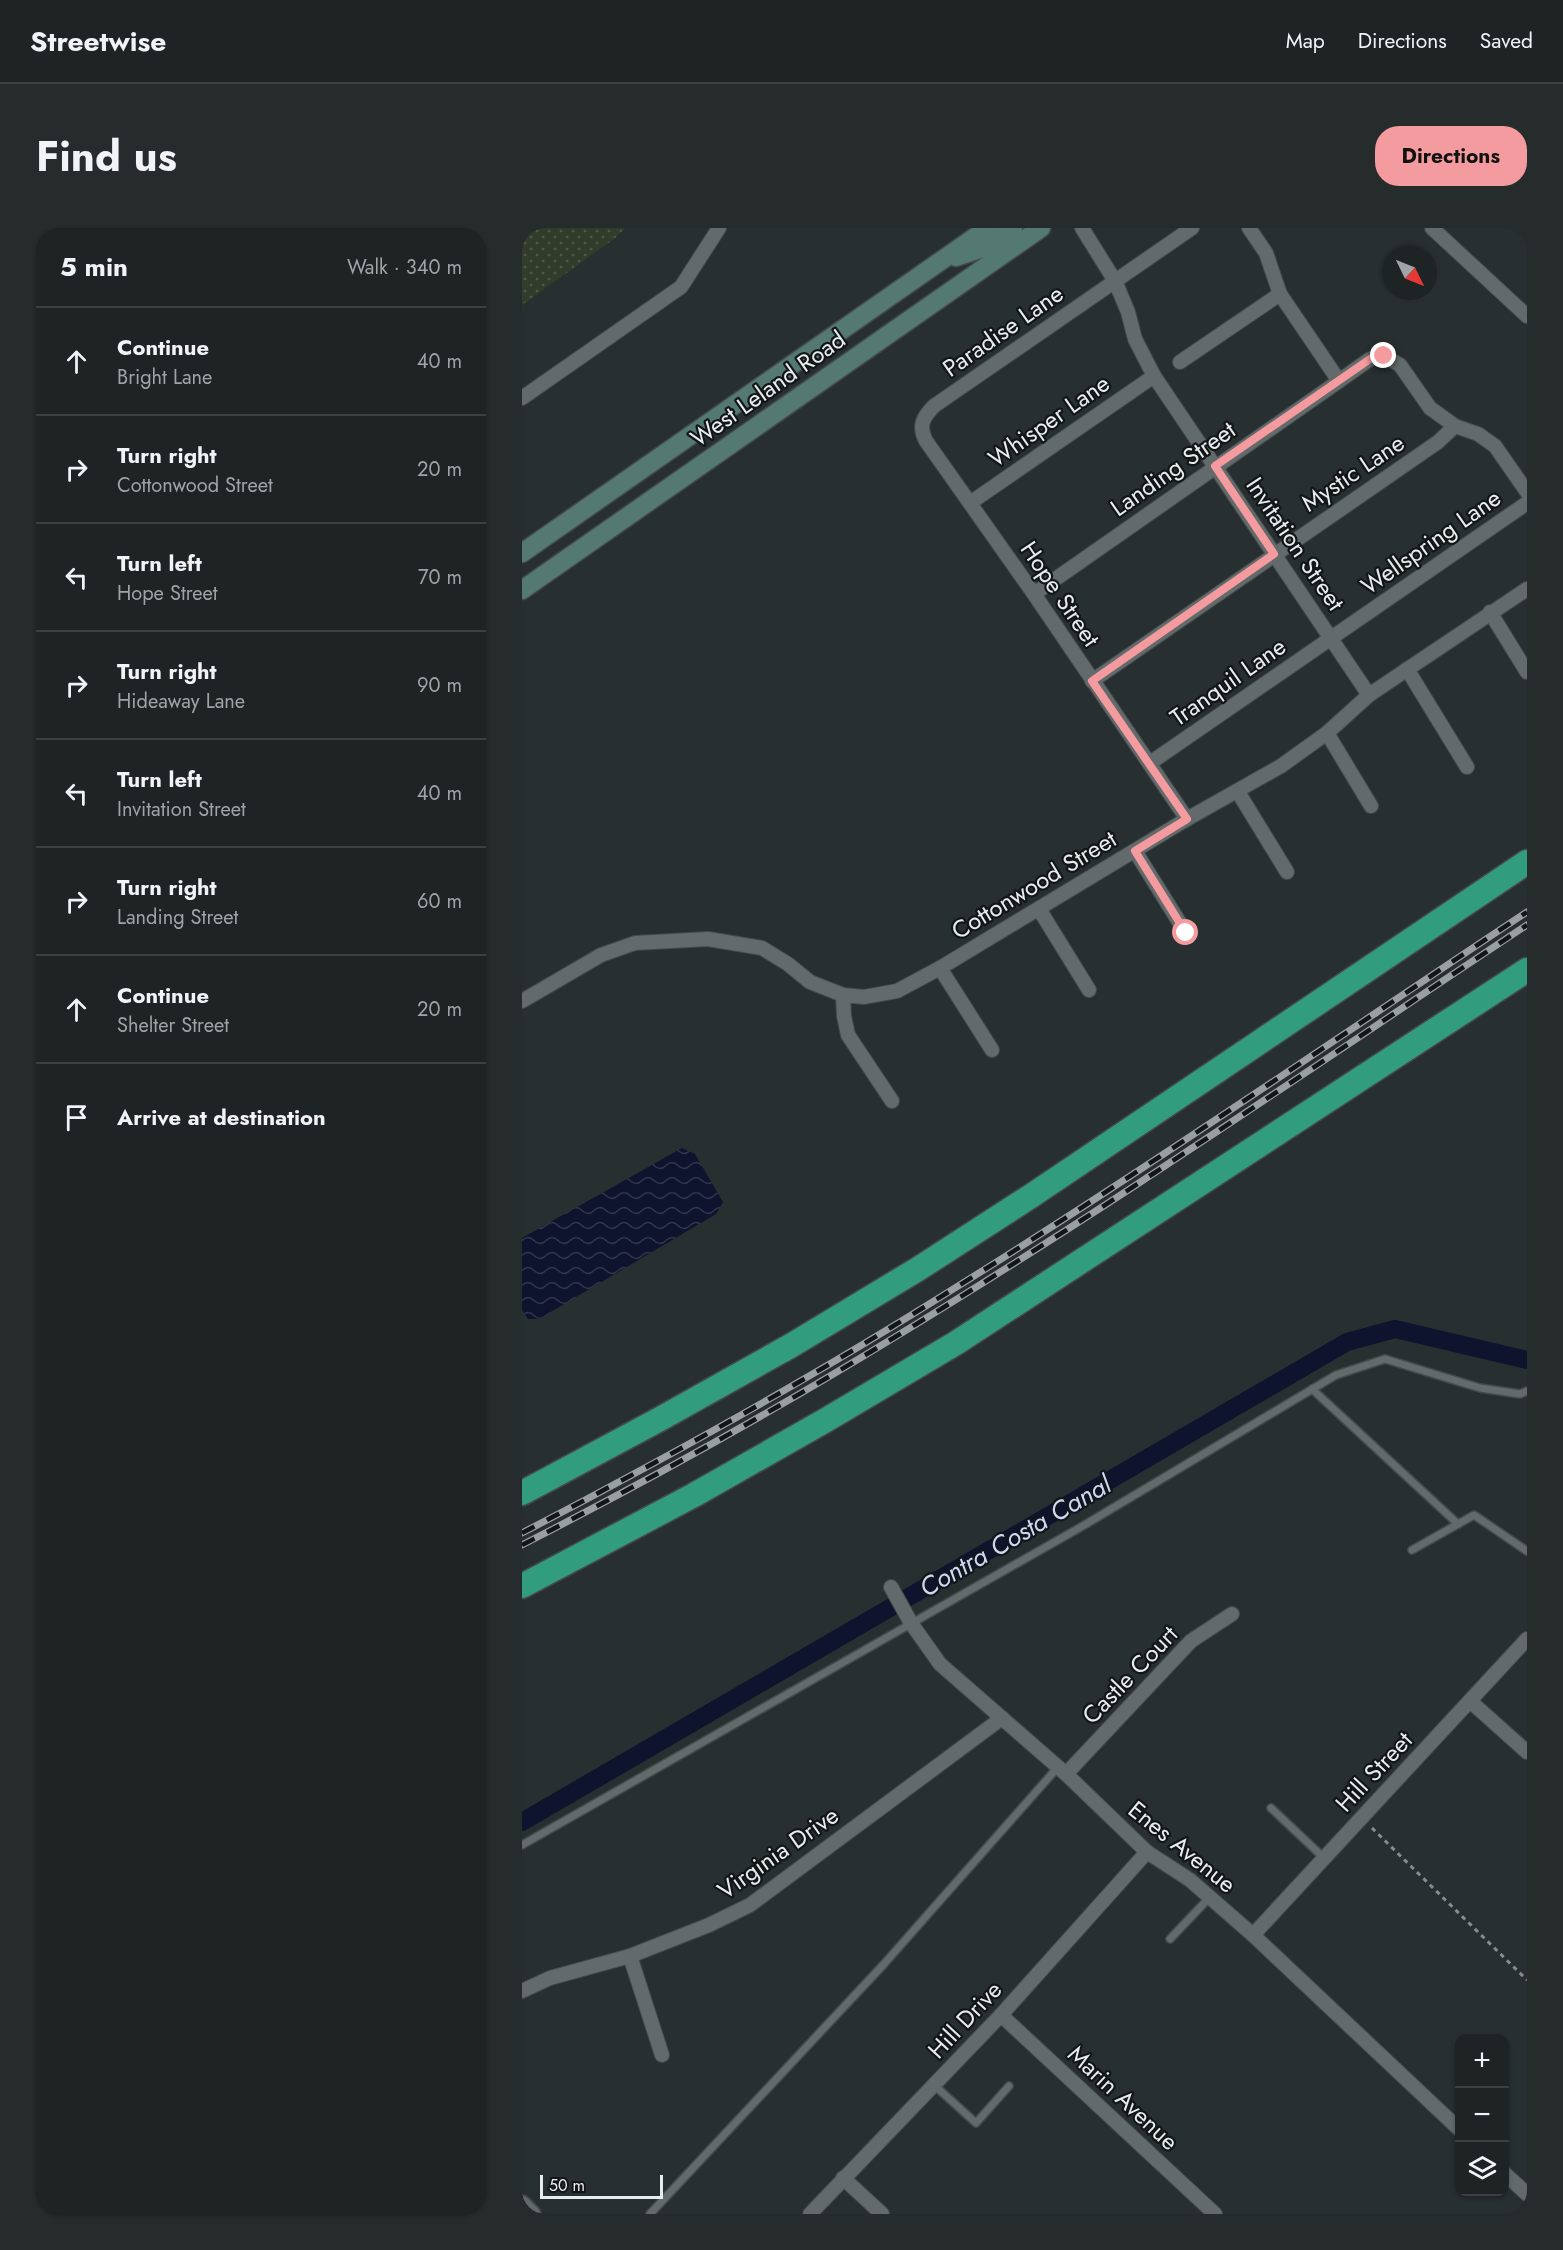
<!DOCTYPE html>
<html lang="en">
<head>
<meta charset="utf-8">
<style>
	:root { --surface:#1e2324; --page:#262b2c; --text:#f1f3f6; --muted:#a1a4a6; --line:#3c4041; --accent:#f49b9f }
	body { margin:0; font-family:Jost,sans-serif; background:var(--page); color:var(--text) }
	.controls { position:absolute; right:18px; bottom:18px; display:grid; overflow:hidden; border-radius:12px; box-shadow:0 2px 4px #0004 }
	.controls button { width:54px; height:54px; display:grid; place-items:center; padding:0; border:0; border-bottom:2px solid var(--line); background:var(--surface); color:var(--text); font:30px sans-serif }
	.compass { position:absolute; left:861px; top:18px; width:54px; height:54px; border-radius:50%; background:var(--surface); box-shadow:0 2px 4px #0004; rotate:133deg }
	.scale { position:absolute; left:18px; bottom:15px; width:123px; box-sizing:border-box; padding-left:6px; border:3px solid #e8eced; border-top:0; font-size:16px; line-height:21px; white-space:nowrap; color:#e8eced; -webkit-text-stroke:4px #131617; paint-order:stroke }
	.stop { position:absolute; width:18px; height:18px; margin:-14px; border:4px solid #f49b9f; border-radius:50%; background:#fff }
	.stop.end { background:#f49b9f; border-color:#fff; box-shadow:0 2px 6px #0008 }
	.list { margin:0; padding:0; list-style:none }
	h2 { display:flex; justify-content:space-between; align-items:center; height:78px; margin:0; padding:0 24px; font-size:26px }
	h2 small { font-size:20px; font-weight:400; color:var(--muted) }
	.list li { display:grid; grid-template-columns:39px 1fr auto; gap:18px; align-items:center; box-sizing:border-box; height:108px; padding:0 24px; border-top:2px solid var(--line) }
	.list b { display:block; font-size:22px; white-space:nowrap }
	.list p { margin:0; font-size:20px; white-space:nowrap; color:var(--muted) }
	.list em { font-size:20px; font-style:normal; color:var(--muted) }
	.icon { flex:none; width:33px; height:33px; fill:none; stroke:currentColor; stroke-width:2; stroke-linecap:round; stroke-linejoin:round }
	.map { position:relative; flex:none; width:1005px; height:1986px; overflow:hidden; border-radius:24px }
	header { display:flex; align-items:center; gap:36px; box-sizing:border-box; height:84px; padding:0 30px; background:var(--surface); border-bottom:2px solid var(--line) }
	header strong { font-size:28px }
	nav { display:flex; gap:33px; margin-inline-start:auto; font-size:21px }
	.intro { display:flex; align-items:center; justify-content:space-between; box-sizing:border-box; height:144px; padding:0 36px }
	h1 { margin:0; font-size:42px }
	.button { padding:15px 27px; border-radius:24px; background:var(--accent); color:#111; font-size:21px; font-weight:700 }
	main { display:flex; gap:36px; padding:0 36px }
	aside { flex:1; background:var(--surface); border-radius:24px; box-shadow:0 2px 4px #0004 }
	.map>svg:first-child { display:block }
</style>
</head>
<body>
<header>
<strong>Streetwise</strong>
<nav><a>Map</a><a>Directions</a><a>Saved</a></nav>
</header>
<div class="intro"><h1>Find us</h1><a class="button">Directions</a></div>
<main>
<aside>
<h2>5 min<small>Walk · 340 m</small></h2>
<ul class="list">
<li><svg class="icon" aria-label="ahead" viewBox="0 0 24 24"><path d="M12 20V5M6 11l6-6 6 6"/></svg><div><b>Continue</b><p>Bright Lane</p></div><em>40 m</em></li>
<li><svg class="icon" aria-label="right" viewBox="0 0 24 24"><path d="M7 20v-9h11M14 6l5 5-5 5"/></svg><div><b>Turn right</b><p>Cottonwood Street</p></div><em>20 m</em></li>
<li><svg class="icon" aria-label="left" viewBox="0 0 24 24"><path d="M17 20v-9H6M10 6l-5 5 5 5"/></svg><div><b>Turn left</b><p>Hope Street</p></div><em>70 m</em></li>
<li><svg class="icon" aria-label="right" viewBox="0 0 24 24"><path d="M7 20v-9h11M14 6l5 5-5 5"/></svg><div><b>Turn right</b><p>Hideaway Lane</p></div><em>90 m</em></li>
<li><svg class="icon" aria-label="left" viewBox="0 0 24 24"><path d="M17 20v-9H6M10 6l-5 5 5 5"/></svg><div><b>Turn left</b><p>Invitation Street</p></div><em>40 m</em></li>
<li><svg class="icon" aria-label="right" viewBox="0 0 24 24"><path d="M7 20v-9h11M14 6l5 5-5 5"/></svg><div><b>Turn right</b><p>Landing Street</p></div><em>60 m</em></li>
<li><svg class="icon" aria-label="ahead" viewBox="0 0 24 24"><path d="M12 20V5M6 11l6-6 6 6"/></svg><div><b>Continue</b><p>Shelter Street</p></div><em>20 m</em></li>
<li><svg class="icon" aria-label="arrive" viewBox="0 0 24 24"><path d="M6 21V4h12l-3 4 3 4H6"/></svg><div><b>Arrive at destination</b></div></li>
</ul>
</aside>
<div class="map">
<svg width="1005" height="1986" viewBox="0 0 1005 1986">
	<defs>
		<pattern id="grass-dots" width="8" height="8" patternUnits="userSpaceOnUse" patternTransform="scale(1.5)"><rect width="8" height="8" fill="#313d2a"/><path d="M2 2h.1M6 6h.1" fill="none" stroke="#4f5949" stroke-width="1.8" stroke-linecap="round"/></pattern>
		<pattern id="water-waves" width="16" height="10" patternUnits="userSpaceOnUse" patternTransform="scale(1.5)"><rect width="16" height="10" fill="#0e132e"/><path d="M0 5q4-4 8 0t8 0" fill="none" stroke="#31364d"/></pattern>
	</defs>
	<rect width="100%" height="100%" fill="#282f30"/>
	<path fill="url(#grass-dots)" d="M0,0H103L92,11L0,77Z"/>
	<path fill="url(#water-waves)" d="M160,920L173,926L201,974L194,986L17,1091H6L0,1082V1010Z"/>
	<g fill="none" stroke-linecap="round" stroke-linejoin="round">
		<path stroke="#0e132e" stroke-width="18" d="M0,1594L825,1114L873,1101L1005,1132"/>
		<defs>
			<g id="service">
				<path d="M790,1161L936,1296"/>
				<path d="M890,1322L952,1287L1005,1323"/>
				<path d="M749,1580L802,1630"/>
				<path d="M0,1617L559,1299L814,1147L863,1131L958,1160L998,1166L1005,1163"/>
				<path d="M648,1711L688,1669"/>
				<path d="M412,1857L454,1895L487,1858"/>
				<path d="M128,1986L362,1736L536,1539"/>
			</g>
			<g id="minor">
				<path d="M560,0L593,53L606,84L613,111L632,148L847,467"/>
				<path d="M727,0L744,25L758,66L817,153L848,131L862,128L878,137L908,180L933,198L956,206L973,218L1005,264"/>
				<path d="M910,0L1005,88"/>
				<path d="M658,134L758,66"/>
				<path d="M0,170L159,59L197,0"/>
				<path d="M448,275L632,148"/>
				<path d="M512,366L817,153"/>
				<path d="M968,384L1005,444"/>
				<path d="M885,441L945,539"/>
				<path d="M570,453L916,214L933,198"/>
				<path d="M805,505L849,578"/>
				<path d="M628,535L1005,275"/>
				<path d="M716,564L765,644"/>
				<path d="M665,591L512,366L404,213C396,198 401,189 412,178L670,0"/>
				<path d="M613,623L664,705"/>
				<path d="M517,681L567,762"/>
				<path d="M418,740L470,822"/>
				<path d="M321,767L322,788L326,807L370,873"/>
				<path d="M0,773L79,727L113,715L186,711L240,720L266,736L288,754L321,767L342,769L375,763L418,740L665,591L759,538L805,505L847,467L1005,361"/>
				<path d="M369,1359L389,1395L418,1436L544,1546L625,1624L668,1652L731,1707L938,1902"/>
				<path d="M948,1473L1005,1524"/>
				<path d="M544,1546L669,1413L710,1386"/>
				<path d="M731,1707L1005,1411"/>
				<path d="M108,1728L140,1827"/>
				<path d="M0,1763L28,1750L108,1728L187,1697L228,1677L480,1490"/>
				<path d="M479,1787L693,1986"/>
				<path d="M982,1945L1005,1966"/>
				<path d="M321,1950L360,1986"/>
				<path d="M288,1986L479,1787L625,1624"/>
			</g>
			<path id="tertiary" d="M0,1976L10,1986"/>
			<g id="secondary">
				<path d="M434,29L461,20L491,0"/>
				<path d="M0,325L466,0"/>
				<path d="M0,362L519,0"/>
			</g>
			<g id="motorway">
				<path d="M0,1265L138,1191L270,1117L396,1041L509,968L1005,634"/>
				<path d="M0,1358L172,1267L304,1192L434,1115L1005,742"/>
			</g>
		</defs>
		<use href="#service" stroke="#444a4b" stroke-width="10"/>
		<use href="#minor" stroke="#444a4b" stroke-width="16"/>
		<use href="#tertiary" stroke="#444a4b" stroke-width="20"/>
		<use href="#secondary" stroke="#444a4b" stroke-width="21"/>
		<use href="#motorway" stroke="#444a4b" stroke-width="27"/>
		<path stroke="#878d8e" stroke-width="3" stroke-dasharray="4.5 4.5" stroke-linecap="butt" d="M850,1600L1005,1752"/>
		<use href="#service" stroke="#626a6b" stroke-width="7"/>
		<use href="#minor" stroke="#626a6b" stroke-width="14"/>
		<use href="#tertiary" stroke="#626a6b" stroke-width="16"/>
		<use href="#secondary" stroke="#547970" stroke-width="18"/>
		<use href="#motorway" stroke="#329d7d" stroke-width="24"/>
		<defs>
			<g id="rail">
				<path d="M0,1305C125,1240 248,1173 368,1100C585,968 794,824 1005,684"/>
				<path d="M0,1317C127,1252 252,1183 373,1109C588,979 795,836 1005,697"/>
			</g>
		</defs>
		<use href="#rail" stroke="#9a9fa0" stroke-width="7"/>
		<use href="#rail" stroke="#131617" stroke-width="4.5" stroke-dasharray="14" stroke-linecap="butt"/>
	</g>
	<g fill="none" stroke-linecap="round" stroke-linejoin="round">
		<path stroke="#f49b9f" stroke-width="8" d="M664,705L613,623L665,591L570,453L752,326L693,238L848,131L862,128"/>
	</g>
	<g text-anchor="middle" stroke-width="4.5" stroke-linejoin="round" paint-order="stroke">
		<g font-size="24" fill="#e8eced" stroke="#131617">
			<text transform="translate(481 103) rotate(-35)" y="8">Paradise Lane</text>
			<text transform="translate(246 161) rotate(-35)" y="8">West Leland Road</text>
			<text transform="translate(527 193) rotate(-35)" y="8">Whisper Lane</text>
			<text transform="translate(651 241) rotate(-35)" y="8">Landing Street</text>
			<text transform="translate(831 245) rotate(-34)" y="8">Mystic Lane</text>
			<text transform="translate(909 314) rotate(-35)" y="8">Wellspring Lane</text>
			<text transform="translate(773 316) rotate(56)" y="8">Invitation Street</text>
			<text transform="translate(538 366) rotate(56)" y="8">Hope Street</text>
			<text transform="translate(706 454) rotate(-35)" y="8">Tranquil Lane</text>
			<text transform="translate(512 657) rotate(-31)" y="8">Cottonwood Street</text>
			<text transform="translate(608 1447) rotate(-46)" y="8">Castle Court</text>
			<text transform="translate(852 1544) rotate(-47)" y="8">Hill Street</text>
			<text transform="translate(660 1619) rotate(39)" y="8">Enes Avenue</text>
			<text transform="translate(256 1625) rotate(-35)" y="8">Virginia Drive</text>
			<text transform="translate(443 1792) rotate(-47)" y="8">Hill Drive</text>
			<text transform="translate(601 1870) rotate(43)" y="8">Marin Avenue</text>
		</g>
		<g font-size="26" font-style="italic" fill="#cdd7fb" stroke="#131617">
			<text transform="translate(493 1308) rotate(-30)" y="9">Contra Costa Canal</text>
		</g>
	</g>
</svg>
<div class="controls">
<button>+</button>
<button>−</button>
<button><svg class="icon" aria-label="layers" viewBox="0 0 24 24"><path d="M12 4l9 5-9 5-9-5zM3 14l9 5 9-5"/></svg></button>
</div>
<svg class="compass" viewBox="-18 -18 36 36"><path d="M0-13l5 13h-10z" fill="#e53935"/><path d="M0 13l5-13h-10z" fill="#a1a4a6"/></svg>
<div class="scale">50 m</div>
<div class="stop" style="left:664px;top:705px"></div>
<div class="stop end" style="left:862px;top:128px"></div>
</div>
</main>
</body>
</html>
